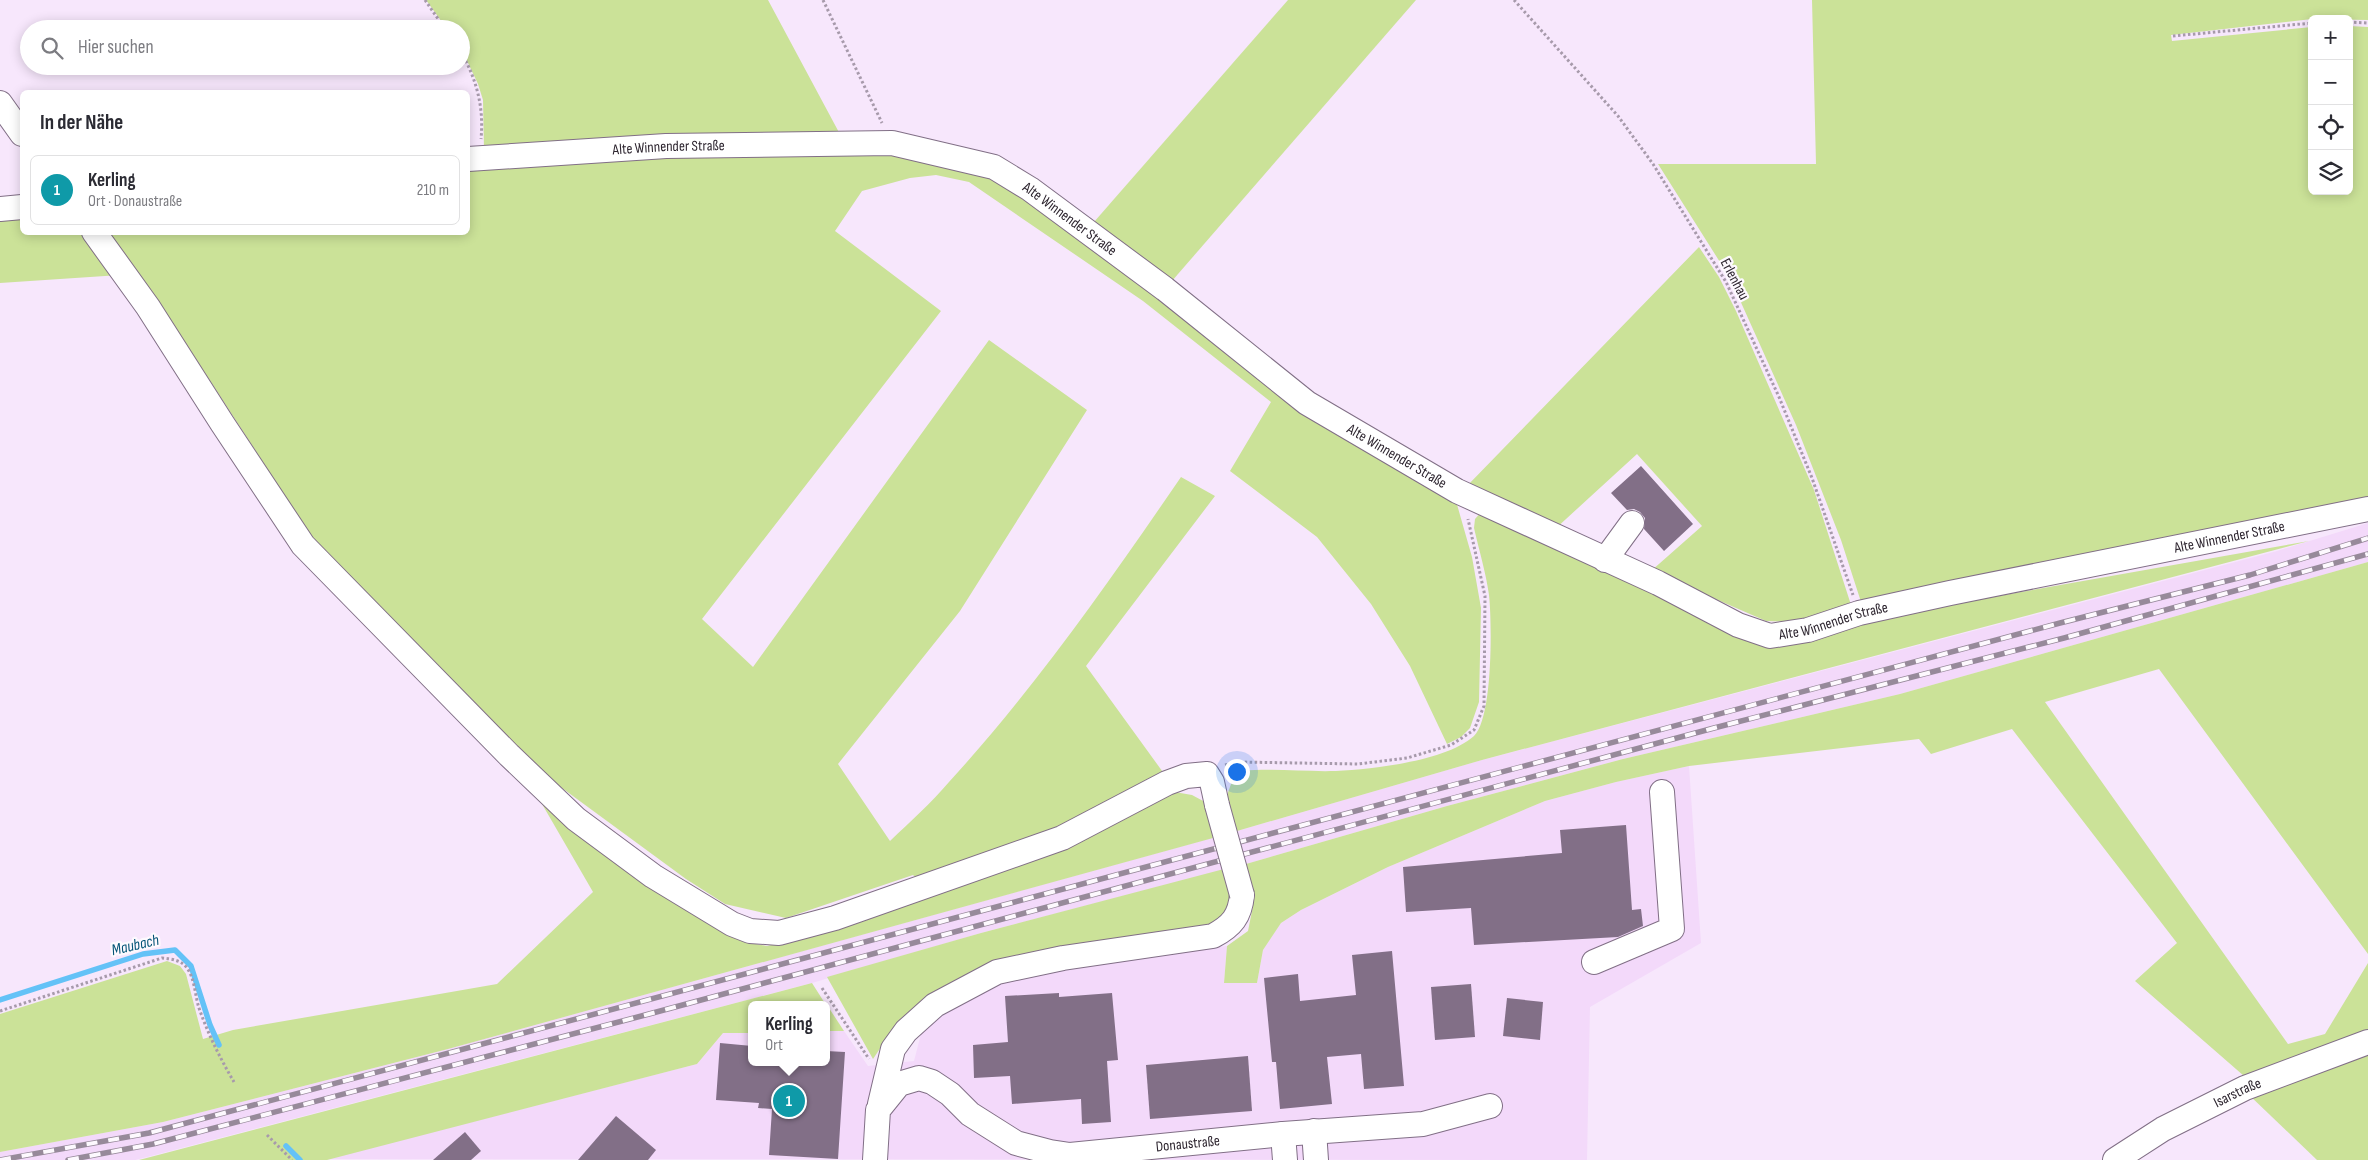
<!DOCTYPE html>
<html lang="de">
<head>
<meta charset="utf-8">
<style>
	:root { --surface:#fff; --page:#f7f7f7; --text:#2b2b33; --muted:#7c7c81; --line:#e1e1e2; --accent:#7c3aed }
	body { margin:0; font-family:"Sofia Sans Condensed",sans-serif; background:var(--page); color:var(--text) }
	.controls { position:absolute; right:15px; top:15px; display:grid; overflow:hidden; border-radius:8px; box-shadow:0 2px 12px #0003 }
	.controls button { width:45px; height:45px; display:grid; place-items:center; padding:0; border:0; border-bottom:1px solid var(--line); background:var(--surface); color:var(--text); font:25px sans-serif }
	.you { position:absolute; left:1236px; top:771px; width:18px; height:18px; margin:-12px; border:4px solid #fff; border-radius:50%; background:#1a73e8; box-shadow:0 0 0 8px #1a73e833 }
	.badge { display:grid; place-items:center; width:32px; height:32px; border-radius:50%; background:var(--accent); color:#fff; font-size:16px; font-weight:700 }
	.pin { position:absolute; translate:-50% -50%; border:2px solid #fff; box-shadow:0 1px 5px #0006 }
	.popup { position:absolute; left:748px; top:1001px; width:82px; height:65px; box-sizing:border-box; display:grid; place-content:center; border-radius:8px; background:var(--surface); filter:drop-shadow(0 1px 4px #0005); font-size:16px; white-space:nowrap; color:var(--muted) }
	.popup b { font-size:19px; color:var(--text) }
	.popup::after { content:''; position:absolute; left:50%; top:100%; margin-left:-10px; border:10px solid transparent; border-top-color:var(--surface) }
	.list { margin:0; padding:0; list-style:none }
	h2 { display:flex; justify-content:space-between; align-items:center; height:65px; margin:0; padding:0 20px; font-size:21px }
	h2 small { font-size:16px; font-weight:400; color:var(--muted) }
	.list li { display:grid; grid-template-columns:32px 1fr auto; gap:15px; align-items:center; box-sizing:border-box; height:70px; margin:0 10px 10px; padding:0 10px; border:1px solid var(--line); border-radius:8px }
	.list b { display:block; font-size:19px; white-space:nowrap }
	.list p { margin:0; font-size:16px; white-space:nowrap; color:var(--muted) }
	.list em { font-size:16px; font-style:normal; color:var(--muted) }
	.icon { flex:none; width:28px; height:28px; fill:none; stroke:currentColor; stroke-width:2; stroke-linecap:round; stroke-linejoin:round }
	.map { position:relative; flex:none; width:2368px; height:1160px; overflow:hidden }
	.search { position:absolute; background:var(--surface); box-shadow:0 2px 12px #0003; left:20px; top:20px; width:450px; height:55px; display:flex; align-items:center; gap:12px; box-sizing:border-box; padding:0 18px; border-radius:28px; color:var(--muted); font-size:19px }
	.panel { position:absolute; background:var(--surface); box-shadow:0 2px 12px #0003; left:20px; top:90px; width:450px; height:145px; border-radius:8px }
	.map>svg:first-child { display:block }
</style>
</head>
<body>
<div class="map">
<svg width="2368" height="1160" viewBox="0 0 2368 1160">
	<rect width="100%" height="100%" fill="#f7e7fc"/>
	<g fill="#f3d9fa">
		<path d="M2368,523V562L1900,694L1623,759L1447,806L1246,864L981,933L812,983L155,1155L135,1160H0V1152L163,1122L448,1049L1237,831L1482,760L2277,551Z"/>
		<path d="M1689,766L1701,943L1590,1007L1587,1160L326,1159L697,1064L723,1033H751L752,1062H826L827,1031H844L868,1066L914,1061L923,1026L953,1004L1006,978L1111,957L1227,946L1224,983H1257L1263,950L1281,923L1301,910L1388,867L1545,801L1616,782Z"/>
	</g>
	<g fill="#cbe298">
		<path d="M426,0H768L842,138L760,133L484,149L483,100L478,84L461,48V29H447Z"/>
		<path d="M1288,0H1416L1165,289L1087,230Z"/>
		<path d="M1812,0H2368V20L2312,19L2171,35L2172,41L2312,27V191H2349V26L2368,27V502L1862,605L1841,540L1796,425L1730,278L1658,164H1816Z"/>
		<path d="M831,149L922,157L991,172L1454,494L1472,557L1481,608L1479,702L1470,728L1461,737L1447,744L1410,666L1371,604L1317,537L1230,471L1271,402L1143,301L969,182L936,175L910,178L862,191L835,231L941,311L702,619L753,667L989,340L1087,410L960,611L838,764L890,841C910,822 931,803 949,782C1035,688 1109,582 1181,477L1215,496L1086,666L1165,775L1060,826L920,881L913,875L786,918L725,904L686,879L532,766L313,539L186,344L105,233L468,232V167Z"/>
		<path d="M22,212V232L88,233L120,275L0,283V214Z"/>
		<path d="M1699,247L1719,277L1736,311L1814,490L1852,608L1803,622L1766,621L1651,571L1702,526L1637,454L1554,530L1466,487Z"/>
		<path d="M1482,511L1490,512L1767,648L1869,619L2309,541L1482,760L1237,831L1227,795L1234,776L1242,771C1273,768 1305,772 1336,771C1374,769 1446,761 1474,736C1493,718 1492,622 1489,595C1486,573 1479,550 1474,528L1475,519Z"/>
		<path d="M2368,562V954L2159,669L2045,702L2288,1044L2325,1034L2368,963V1030L2244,1076L2135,981L2177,943L2012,729L1931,754L1919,739L1689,766L1616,782L1545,801L1388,867L1301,910L1281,923L1263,950L1257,983H1224L1227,946L1248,931L1253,906L1246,864L1447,806L1623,759L1900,694Z"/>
		<path d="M531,785L737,935L756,944L767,946L842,928L1070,847L1169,791L1192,795L1205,802L1213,838L448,1049L163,1122L0,1152V1014L167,961L180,966L186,974L203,1039L233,1030L497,984L593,892Z"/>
		<path d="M1224,869C1234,900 1236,906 1209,926L992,964L881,1047L873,1059L827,977L981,933Z"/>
		<path d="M812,983L826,1005H752L751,1033H723L697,1064L327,1160H139Z"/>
		<path d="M826,1005H827L844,1031H827Z"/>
		<path d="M2368,1048V1160H2317L2247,1093Z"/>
	</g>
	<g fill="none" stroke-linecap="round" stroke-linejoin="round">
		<g stroke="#64c2f7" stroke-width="5.5">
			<path d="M0,1000L143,954L175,950L191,966L210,1025L219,1045"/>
			<path d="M286,1146L300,1160"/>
		</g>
	</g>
	<g fill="#826f87">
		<path d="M1641,466L1693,524L1664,551L1644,529L1645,518L1640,512L1634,509L1627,510L1611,493Z"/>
		<path d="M1626,825L1632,910L1641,909L1643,926L1618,937L1474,945L1471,908L1406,912L1403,867L1562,853L1560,830Z"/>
		<path d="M1392,951L1404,1086L1364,1089L1361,1054L1327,1057L1332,1104L1280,1109L1276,1062H1272L1264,978L1298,974L1300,1001L1356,995L1352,955Z"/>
		<path d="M1471,984L1475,1037L1435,1040L1431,987Z"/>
		<path d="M1059,993V997L1112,993L1118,1060L1107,1061L1111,1122L1082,1124L1081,1099L1012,1104L1010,1076L974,1078L973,1045L1008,1042L1005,996Z"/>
		<path d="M1507,998L1543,1002L1540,1040L1503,1036Z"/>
		<path d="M720,1043L752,1046V1062H826V1051L845,1052L838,1159L769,1155L772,1109L758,1108L759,1103L716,1100Z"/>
		<path d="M1248,1056L1252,1111L1150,1119L1146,1065Z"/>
		<path d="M616,1116L656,1150L648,1160H578Z"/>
		<path d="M465,1132L481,1151L471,1160H433Z"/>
	</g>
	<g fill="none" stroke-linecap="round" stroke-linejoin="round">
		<defs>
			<g id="minor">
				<path d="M0,103L22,134"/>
				<path id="s1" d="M468,159L666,146L892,143L994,167L1030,189L1165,289L1307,403L1457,491L1658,583L1738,625L1770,636L1808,630L1859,613L1950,593L2368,509"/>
				<path d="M0,209L22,207"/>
				<path d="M94,232L148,307L222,423L303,545L509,755L576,819L653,876L732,924L750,931L779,933L835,918L1062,838L1167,783L1186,776L1207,774L1212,782L1217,805"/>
				<path d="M1605,560L1632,523"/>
				<path d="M1594,962L1672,929L1662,792"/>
				<path d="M880,1104L893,1049L906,1031L935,1005L997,972L1063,958L1213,936C1232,926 1240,916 1242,895"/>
				<path d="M1314,1131L1316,1160"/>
				<path d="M1283,1134L1285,1160"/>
				<path id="s2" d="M875,1160L878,1110L899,1084L919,1078L932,1082L950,1094L970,1114L1016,1143L1050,1152L1070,1155L1283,1134L1423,1124L1490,1106"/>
				<path id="s3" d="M2115,1160L2163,1129L2245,1088L2368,1042"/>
			</g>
		</defs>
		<use href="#minor" stroke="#816f86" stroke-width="26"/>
		<g stroke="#a79aab" stroke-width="3" stroke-dasharray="2.5 2.5" stroke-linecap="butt">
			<path d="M425,0L445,29"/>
			<path d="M823,0L882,123"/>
			<path d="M1514,0L1618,116L1653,164L1726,282L1779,397L1812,478L1853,595"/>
			<path d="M2349,22L2368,23"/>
			<path d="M2173,36L2312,23"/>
			<path d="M461,52C477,80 484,108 481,139"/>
			<path d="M1225,765L1239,762L1358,764L1407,758L1451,745L1474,730L1484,706L1485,596L1468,519"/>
			<path d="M822,988L869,1059"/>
			<path d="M0,1011L162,958C172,959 181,960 187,968C195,979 195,996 199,1008C208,1034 220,1058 234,1082"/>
			<path d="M267,1135L292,1160"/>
		</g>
		<use href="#minor" stroke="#fff" stroke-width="24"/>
		<defs>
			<g id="rail">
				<path d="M0,1160L149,1133L2060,623L2250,575L2368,538"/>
				<path d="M68,1160L153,1144L649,1014L1714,728L2064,638L2368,554"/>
			</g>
		</defs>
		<use href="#rail" stroke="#978a9a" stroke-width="5.5"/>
		<use href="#rail" stroke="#fdf9fe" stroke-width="4" stroke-dasharray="11" stroke-linecap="butt"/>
		<defs>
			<path id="minor-bridge" d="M1217,805L1242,895"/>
		</defs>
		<use href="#minor-bridge" stroke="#816f86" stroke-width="26" stroke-linecap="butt"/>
		<use href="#minor-bridge" stroke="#fff" stroke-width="24"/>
	</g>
	<g text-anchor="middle" stroke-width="4.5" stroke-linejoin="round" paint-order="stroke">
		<g font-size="15" fill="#2d252f" stroke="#fdf9fe">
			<text dy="5" stroke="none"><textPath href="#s1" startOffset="201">Alte Winnender Straße</textPath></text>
			<text dy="5" stroke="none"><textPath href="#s1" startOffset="621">Alte Winnender Straße</textPath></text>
			<text transform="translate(1735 279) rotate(62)" y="5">Erlenhau</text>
			<text dy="5" stroke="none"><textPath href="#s1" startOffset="1026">Alte Winnender Straße</textPath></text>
			<text dy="5" stroke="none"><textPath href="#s1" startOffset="1911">Alte Winnender Straße</textPath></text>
			<text dy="5" stroke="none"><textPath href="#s1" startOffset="1506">Alte Winnender Straße</textPath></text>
			<text dy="5" stroke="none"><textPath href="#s3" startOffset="140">Isarstraße</textPath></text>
			<text dy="5" stroke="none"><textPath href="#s2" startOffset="396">Donaustraße</textPath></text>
		</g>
		<g font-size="16" font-style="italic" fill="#035376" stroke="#fdf9fe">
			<text transform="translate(135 944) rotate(-13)" y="6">Maubach</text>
		</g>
	</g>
</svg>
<div class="controls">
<button>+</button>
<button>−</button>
<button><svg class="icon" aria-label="locate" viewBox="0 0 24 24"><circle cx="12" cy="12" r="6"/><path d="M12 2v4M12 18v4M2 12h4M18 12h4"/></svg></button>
<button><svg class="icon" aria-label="layers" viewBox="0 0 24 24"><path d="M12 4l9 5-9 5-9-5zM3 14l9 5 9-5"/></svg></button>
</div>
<div class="you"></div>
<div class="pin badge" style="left:789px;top:1101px;background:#0f9aa8">1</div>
<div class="popup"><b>Kerling</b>Ort</div>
<div class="search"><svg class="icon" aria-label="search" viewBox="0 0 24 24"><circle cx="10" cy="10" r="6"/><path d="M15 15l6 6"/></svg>Hier suchen</div>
<section class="panel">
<h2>In der Nähe<small></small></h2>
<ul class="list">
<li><span class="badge" style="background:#0f9aa8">1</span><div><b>Kerling</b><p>Ort · Donaustraße</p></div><em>210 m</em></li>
</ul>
</section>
</div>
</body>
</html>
